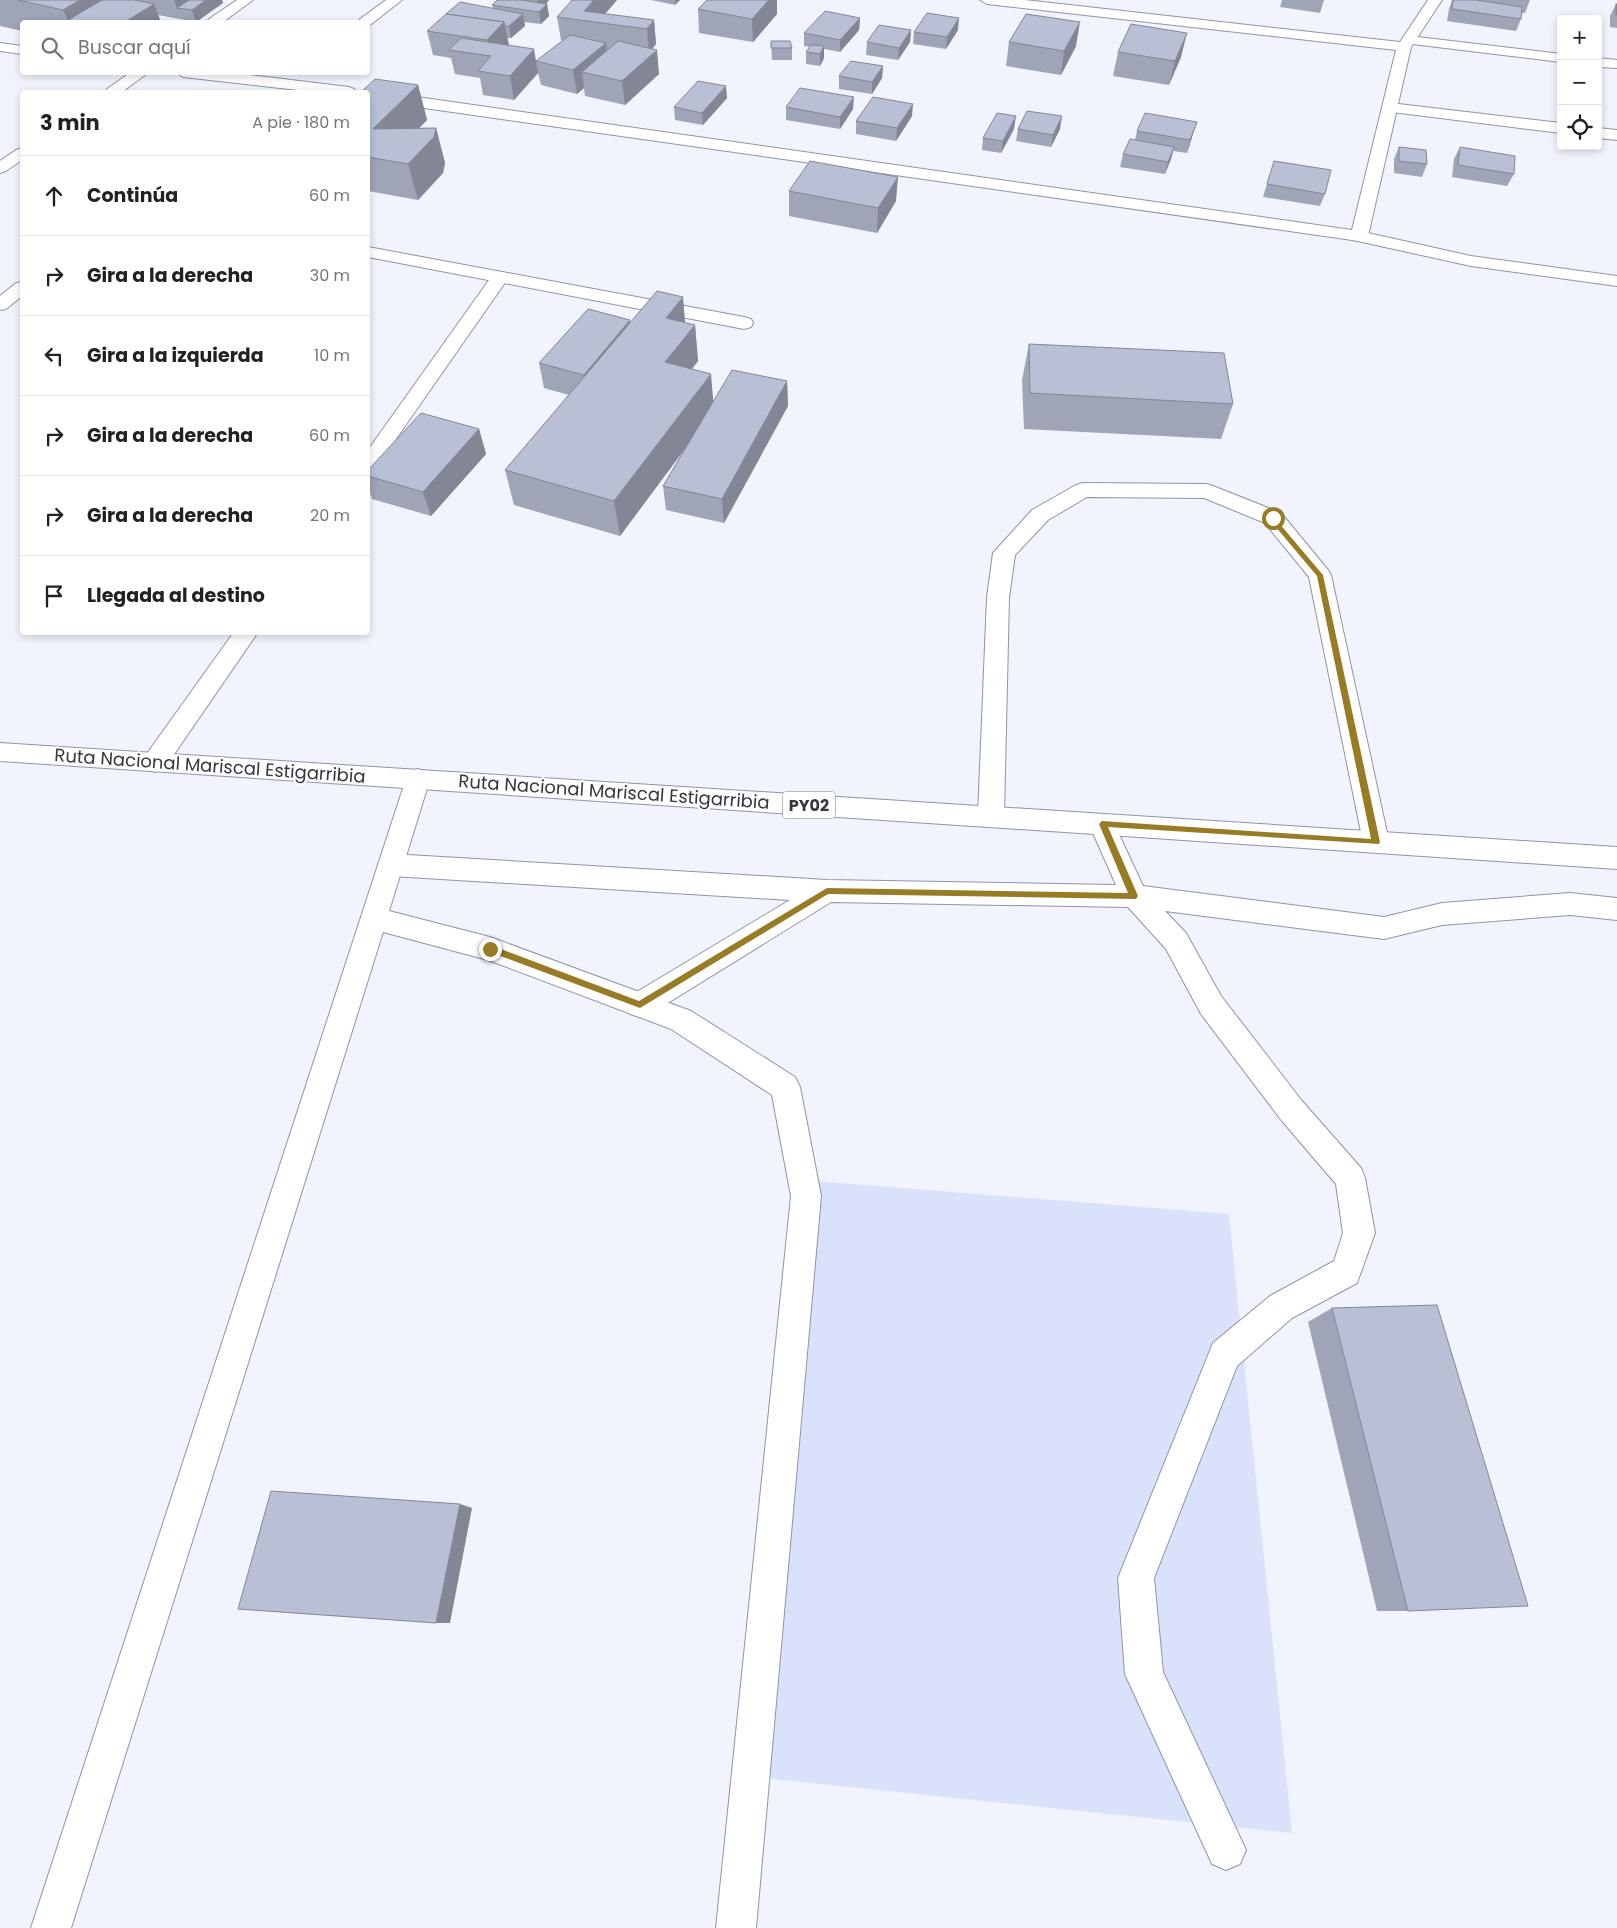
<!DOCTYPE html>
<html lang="es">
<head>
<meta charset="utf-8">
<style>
	:root { --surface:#fff; --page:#f2f2f2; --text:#202124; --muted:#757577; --line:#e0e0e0 }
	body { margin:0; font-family:Poppins,sans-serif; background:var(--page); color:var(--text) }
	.controls { position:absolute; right:15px; top:15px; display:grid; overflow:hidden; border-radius:5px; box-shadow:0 2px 8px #0003 }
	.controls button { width:45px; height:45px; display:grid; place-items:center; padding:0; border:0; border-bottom:1px solid var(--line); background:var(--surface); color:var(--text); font:25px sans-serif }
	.stop { position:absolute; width:15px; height:15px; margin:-11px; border:4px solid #977c25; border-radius:50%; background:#fff }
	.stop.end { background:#977c25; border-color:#fff; box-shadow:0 1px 5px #0008 }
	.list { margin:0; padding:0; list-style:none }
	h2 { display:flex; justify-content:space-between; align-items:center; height:65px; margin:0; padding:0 20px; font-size:21px }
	h2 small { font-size:16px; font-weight:400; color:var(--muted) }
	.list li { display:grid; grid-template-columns:32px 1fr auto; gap:15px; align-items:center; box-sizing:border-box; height:80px; padding:0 20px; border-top:1px solid var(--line) }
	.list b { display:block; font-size:19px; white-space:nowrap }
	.list em { font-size:16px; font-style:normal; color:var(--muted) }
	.icon { flex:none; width:28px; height:28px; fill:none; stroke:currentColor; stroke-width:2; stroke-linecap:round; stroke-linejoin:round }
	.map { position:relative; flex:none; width:1617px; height:1928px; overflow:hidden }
	.search { position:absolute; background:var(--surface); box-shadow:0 2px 8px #0003; left:20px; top:20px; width:350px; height:55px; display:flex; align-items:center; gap:12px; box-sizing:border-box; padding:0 18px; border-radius:5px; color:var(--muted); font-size:19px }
	.panel { position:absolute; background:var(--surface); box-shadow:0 2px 8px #0003; left:20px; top:90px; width:350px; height:545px; border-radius:5px }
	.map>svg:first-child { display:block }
</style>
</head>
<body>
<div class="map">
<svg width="1617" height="1928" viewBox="0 0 1617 1928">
	<rect width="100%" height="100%" fill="#f1f4fd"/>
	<path fill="#d9e1fb" d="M815,1181L1229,1214L1292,1833L763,1778Z"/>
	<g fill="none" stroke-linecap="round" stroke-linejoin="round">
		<defs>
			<g id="lane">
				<path d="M1409,36L1561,54V62L1404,43L1402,40L1404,37Z"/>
				<path d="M1598,58L1617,60V68L1598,67Z"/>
				<path d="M1390,103L1561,123V133L1384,111L1382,108L1384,105Z"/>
				<path d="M1598,128L1617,130V140L1598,138Z"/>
				<path d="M1359,231L1471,256L1617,276V286L1471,266L1353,240L1350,236L1353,232Z"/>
				<path d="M368,247L744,317L751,319L753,323L751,327L744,329L368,257Z"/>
				<path d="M1083,483L1206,484L1213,486L1281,513L1328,570L1331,575L1389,842L1385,849L1376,852L1367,849L1363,842L1309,577L1265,523L1204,498L1087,497L1048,520L1015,555L1009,597L1004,816L1000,823L991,826L982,823L978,816L987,597L993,553L1032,510L1076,485Z"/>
				<path d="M1102,814L1111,817L1143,886L1384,917L1442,903L1570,893L1617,898V920L1570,915L1442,925L1384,939L1165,911L1186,933L1221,996L1302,1101L1361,1168L1365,1178L1375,1233L1357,1283L1292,1318L1237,1366L1154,1578L1163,1672L1246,1850L1240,1864L1226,1870L1212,1864L1125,1674L1118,1578L1213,1343L1270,1296L1334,1261L1343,1233L1336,1184L1282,1121L1201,1014L1166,949L1128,907L831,902L650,1014L640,1017L630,1014L626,1005L630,996L790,900L391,876L382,873L378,865L382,857L391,854L827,880L1116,885L1089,824L1093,817Z"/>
			</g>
			<g id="street">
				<path d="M237,0H253L223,22H207L209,19Z"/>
				<path d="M386,0H402L370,25L368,26V22H358L360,19Z"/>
				<path d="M980,0H1025L1400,42L1428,0H1442L1411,47L1368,236L1365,240L1359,241L368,100V92H362L368,90L1352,230L1396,50L987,4Z"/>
				<path d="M0,43L22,46V54L0,51Z"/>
				<path d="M131,72H149L122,92H105L107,89Z"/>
				<path d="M176,72H225L349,87L354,89L357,92H315L183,77Z"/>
				<path d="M22,148V160L6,171L0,173V161L16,150Z"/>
				<path d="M500,272L506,273L509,277L375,469L368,471V450L494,273Z"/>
				<path d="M22,282V296L6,309L0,310V296L16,283Z"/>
				<path d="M234,632H258L164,769L155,772L146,769L143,762L146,755Z"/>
				<path d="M418,769L427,772L430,779L389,911L490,937L691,1011L795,1077L800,1087L821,1196L756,1928H716L791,1196L772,1095L671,1029L488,960L383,932L71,1928H31L406,779L409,772Z"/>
			</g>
			<path id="primary" d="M0,743L1617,847V869L0,761Z"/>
		</defs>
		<use href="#lane" stroke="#8e94a9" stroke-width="2"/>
		<use href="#street" stroke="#8e94a9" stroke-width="2"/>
		<use href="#primary" stroke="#8e94a9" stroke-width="2"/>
		<use href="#lane" fill="#fff" fill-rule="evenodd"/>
		<use href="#street" fill="#fff" fill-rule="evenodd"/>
		<use href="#primary" fill="#fff" fill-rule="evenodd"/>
	</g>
	<g fill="#9fa5b7">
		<path d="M0,0H222L223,3L196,22L158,15L161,22H22V31L0,26Z"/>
		<path d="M497,0H549L546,4H547L549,16L541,24L524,22L525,26L511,38H507L509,45L536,61L563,41L561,40L557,17L617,0L605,14L654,20L656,44L652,49L659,74L625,105L585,96L584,88L577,94L541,85L538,73L514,100L483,95L480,78L455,74L451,58L433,55L427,31L493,9L492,5Z"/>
		<path d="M651,0H680L675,5Z"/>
		<path d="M707,0H777V14L753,42L699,33L698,9Z"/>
		<path d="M1282,0H1324L1320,13L1280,7Z"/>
		<path d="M1452,0H1530L1525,13H1522L1521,19L1516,31L1447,21L1449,9Z"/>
		<path d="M1616,4H1617V28L1610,27V16Z"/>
		<path d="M860,18L859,30L840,52L824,49V58L820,66L806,64V52L810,47L804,46V33Z"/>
		<path d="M911,30L910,42L898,60L866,55L867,42Z"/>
		<path d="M958,30L946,49L913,44L914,32Z"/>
		<path d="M771,41L792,48V60H772Z"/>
		<path d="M1009,42L1076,46L1061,75L1006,66Z"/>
		<path d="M1118,52L1181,57L1169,85L1113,76Z"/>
		<path d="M883,66L882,78L872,94L839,89V76Z"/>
		<path d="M418,85L427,120L419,128H436L445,163L443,173L418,200L368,191V92Z"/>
		<path d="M727,98L703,125L675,120L674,107Z"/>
		<path d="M786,107L853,109L840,129L786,120Z"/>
		<path d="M912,116L896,141L856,134V121Z"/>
		<path d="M1014,129L1001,153L982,150L983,138Z"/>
		<path d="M1018,129H1060L1051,147L1016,141Z"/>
		<path d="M1137,131L1193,134L1187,153L1173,151L1171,159L1165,174L1120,167L1123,154L1135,140Z"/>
		<path d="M1399,147L1427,164L1422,177L1394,173V159Z"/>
		<path d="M1460,147L1514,174L1507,186L1452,177L1454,159Z"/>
		<path d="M1274,161L1325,194L1320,206L1263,197Z"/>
		<path d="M789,191L896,201L877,233L789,216Z"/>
		<path d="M631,322L685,323L695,325L698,361L692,369L713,402L787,381L788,406L724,523L666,510L663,486L687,445L620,536L514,505L505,470L569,395L544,388L539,363Z"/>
		<path d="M1029,344L1233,404L1221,439L1024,429L1022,380Z"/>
		<path d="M479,429L486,454L431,516L372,499L368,486V470Z"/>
		<path d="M1332,1308L1408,1611H1377L1308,1322Z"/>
	</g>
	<g fill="#828695">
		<path d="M80,0H134L68,20L63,10Z"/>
		<path d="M174,0H222L223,3L196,22L192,10L177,8Z"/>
		<path d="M537,0H549L539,11Z"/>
		<path d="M594,0H617L598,22L584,11Z"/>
		<path d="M675,0H680L675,5Z"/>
		<path d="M769,0H777V14L753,42L752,19Z"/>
		<path d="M154,4L161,22H125Z"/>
		<path d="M547,4L549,16L541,24L539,12Z"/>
		<path d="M523,14L525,26L511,38L509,26Z"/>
		<path d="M860,18L859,30L840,52V40Z"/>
		<path d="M959,18L958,30L946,49L947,37Z"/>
		<path d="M654,20L656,44L649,53L647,29Z"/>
		<path d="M504,22L509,45L491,56L487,40Z"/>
		<path d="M1080,22L1076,46L1061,75L1064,51Z"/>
		<path d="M911,30L910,42L898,60L899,48Z"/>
		<path d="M1187,33L1181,57L1169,85L1175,61Z"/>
		<path d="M606,43L609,67L582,72L584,88L577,94L573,70Z"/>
		<path d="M824,46V58L820,66V54Z"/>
		<path d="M534,49L538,73L514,100L510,76Z"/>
		<path d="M657,50L659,74L625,105L622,81Z"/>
		<path d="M883,66L882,78L872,94V82Z"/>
		<path d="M418,85L427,120L387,161L373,129Z"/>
		<path d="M726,86L727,98L703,125L702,113Z"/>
		<path d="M854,97L853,109L840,129V117Z"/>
		<path d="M913,104L912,116L896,141L897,128Z"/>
		<path d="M1016,116L1014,129L1001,153L1003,141Z"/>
		<path d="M1062,116L1060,129L1051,147L1053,135Z"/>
		<path d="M1197,122L1193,134L1187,153L1190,140Z"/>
		<path d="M436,128L445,163L443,173L418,200L408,164Z"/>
		<path d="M1174,147L1171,159L1165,174L1168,162Z"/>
		<path d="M898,177L896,201L877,233L878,208Z"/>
		<path d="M683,297L686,333L666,318Z"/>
		<path d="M630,320L634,345L588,400L584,375Z"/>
		<path d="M695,325L698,361L669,398L665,362Z"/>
		<path d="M711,374L714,410L620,536L614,501Z"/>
		<path d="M787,381L788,406L724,523L722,499Z"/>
		<path d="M479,429L486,454L431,516L423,492Z"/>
		<path d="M460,1504L472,1508L450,1623H436Z"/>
	</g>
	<g fill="#b9c0d5" stroke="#828695">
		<path d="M18,0H80L63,10Z"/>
		<path d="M102,0H134L154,4L125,22H78L68,20Z"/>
		<path d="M189,0H206L192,10L177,8Z"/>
		<path d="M497,0H521L547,4L539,12L492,5Z"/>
		<path d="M572,0H594L584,11L654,20L647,29L557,17Z"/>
		<path d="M707,0H769L752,19L698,9Z"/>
		<path d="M1453,0H1476L1522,7L1521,19L1452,9Z"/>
		<path d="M460,2L523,14L509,26H505L504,22L446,14Z"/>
		<rect x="1616" y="4" width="1" height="11"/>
		<path d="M825,11L860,18L840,40L804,33Z"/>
		<path d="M927,13L959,18L947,37L914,32Z"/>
		<path d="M446,14L504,22L487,40L427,31Z"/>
		<path d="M1026,14L1080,22L1064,51L1009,42Z"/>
		<path d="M1131,24L1187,33L1175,61L1118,52Z"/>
		<path d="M879,25L911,30L899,48L867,42Z"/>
		<path d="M570,35L606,43L573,70L536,61Z"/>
		<path d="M461,38L534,49L510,76L478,71L491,56L449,50Z"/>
		<path d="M618,41L657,50L622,81L582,72Z"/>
		<path d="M771,41H790L792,48H771Z"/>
		<path d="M811,45L824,46L820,54L806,52Z"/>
		<path d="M851,61L883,66L872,82L839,76Z"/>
		<path d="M375,79L418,85L373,129L436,128L434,137L408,164L368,157V92H361Z"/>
		<path d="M698,81L726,86L702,113L674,107Z"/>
		<path d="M800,88L854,97L840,117L786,107Z"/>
		<path d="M873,97L913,104L897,128L856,121Z"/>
		<path d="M1027,111L1062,116L1053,135L1018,129Z"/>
		<path d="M997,113L1016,116L1003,141L983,138Z"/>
		<path d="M1145,113L1197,122L1190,140L1137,131Z"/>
		<path d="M1130,139L1174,147L1168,162L1123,154Z"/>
		<path d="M1399,147L1426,150L1427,164L1399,161Z"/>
		<path d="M1460,147L1515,156L1514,174L1458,165Z"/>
		<path d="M810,161L898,177L878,208L789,191Z"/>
		<path d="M1274,161L1331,170L1325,194L1267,184Z"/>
		<path d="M657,291L683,297L666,318L695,325L665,362L711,374L614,501L505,470Z"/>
		<path d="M588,309L630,320L584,375L539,363Z"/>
		<path d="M1029,344L1224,353L1233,404L1030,393Z"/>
		<path d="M732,370L787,381L722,499L663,486Z"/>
		<path d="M421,413L479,429L423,492L368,476V470Z"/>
		<path d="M1437,1305L1528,1606L1408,1611L1332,1308Z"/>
		<path d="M271,1491L460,1504L436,1623L238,1609Z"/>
	</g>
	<path fill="#977c25" d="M1273,516L1323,575L1380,842L1379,844L1108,827L1138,896L1136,899L828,894L640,1008L487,951V946L490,945L639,1001L827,888L1128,893L1099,824L1102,821L1371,839L1317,576L1270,520L1269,518Z"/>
	<g text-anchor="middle" stroke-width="4" stroke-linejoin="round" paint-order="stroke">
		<rect fill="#fff" stroke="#717379" stroke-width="1" x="783" y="791.5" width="52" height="27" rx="4"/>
		<g font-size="16" font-weight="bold" fill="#34373f">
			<text x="809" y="811">PY02</text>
		</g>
		<g font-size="18" fill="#34373f" stroke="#fff">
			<text transform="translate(210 766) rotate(4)" y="6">Ruta Nacional Mariscal Estigarribia</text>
			<text transform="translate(614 792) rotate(4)" y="6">Ruta Nacional Mariscal Estigarribia</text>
		</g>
	</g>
</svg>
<div class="controls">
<button>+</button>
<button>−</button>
<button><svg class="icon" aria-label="locate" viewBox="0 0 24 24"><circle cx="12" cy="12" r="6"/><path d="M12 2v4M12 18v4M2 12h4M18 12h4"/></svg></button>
</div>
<div class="stop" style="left:1273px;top:518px"></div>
<div class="stop end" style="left:490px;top:949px"></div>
<div class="search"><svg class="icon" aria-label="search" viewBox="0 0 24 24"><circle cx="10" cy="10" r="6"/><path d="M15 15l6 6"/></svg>Buscar aquí</div>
<section class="panel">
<h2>3 min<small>A pie · 180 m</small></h2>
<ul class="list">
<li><svg class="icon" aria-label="ahead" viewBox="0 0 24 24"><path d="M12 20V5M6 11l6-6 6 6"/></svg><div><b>Continúa</b></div><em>60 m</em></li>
<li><svg class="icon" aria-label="right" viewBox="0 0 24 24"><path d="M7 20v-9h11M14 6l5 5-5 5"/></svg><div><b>Gira a la derecha</b></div><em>30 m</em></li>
<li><svg class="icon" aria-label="left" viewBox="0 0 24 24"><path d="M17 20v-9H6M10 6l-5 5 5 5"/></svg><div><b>Gira a la izquierda</b></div><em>10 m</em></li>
<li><svg class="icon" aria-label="right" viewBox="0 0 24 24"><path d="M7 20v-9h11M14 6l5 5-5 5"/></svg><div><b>Gira a la derecha</b></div><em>60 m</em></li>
<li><svg class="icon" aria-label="right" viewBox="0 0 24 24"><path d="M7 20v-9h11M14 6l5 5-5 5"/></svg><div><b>Gira a la derecha</b></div><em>20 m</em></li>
<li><svg class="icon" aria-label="arrive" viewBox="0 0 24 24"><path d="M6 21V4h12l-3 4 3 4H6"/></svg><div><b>Llegada al destino</b></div></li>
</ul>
</section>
</div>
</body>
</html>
